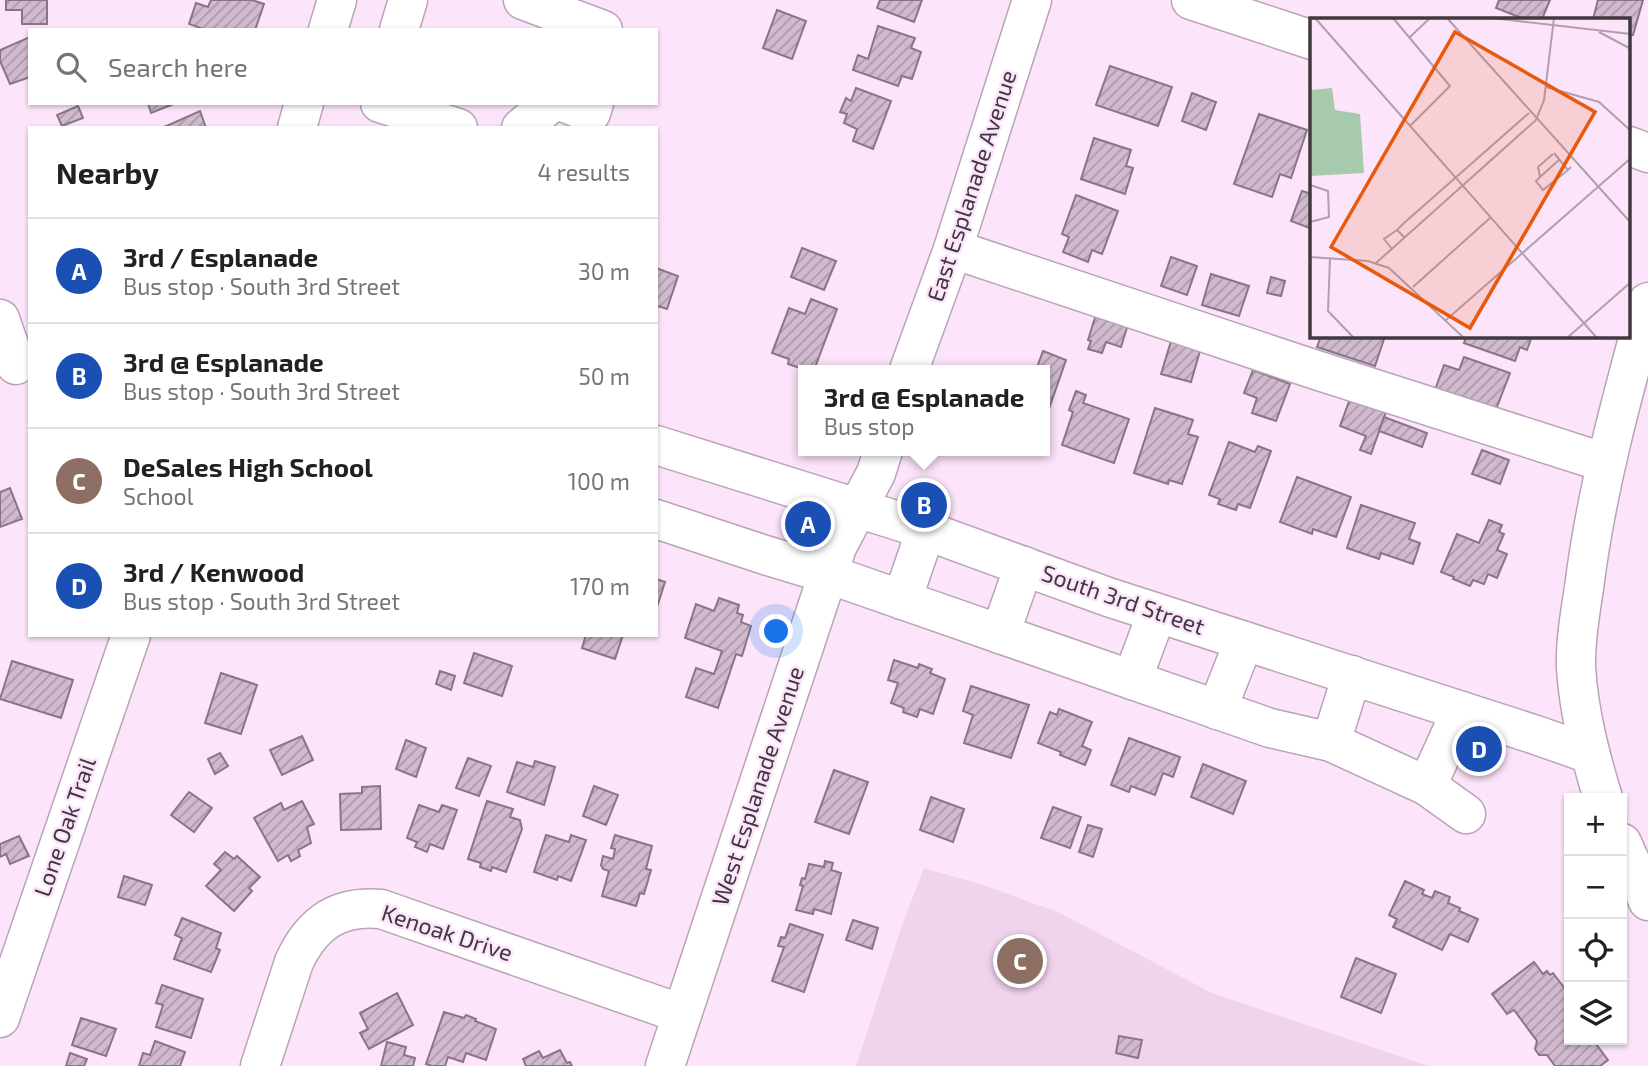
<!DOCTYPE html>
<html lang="en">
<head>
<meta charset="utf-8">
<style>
	:root { --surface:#fff; --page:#f2f2f2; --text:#202124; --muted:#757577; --line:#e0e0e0; --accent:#3478ad }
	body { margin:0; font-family:"Exo 2",sans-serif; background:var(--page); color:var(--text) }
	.controls { position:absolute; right:21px; bottom:21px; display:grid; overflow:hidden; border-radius:0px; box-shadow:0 2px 5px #0004 }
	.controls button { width:63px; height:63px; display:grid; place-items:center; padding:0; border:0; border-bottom:2px solid var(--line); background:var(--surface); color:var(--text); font:35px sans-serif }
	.you { position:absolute; left:777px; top:632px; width:24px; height:24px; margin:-18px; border:5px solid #fff; border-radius:50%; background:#1a73e8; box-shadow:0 0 0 10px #1a73e833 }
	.badge { display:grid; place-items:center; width:46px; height:46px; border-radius:50%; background:var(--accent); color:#fff; font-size:23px; font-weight:700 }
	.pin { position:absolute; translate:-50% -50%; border:4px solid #fff; box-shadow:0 2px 7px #0006 }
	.popup { position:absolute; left:798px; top:365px; width:252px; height:91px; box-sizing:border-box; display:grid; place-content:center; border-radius:0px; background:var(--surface); filter:drop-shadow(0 2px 5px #0005); font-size:23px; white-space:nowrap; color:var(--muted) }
	.popup b { font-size:26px; color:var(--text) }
	.popup::after { content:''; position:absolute; left:50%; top:100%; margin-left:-14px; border:14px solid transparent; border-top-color:var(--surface) }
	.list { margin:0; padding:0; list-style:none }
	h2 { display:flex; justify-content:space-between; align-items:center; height:91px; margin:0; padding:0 28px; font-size:30px }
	h2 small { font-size:23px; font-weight:400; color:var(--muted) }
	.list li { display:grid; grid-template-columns:46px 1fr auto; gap:21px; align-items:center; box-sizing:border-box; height:105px; padding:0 28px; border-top:2px solid var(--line) }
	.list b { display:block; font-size:26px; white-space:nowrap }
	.list p { margin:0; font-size:23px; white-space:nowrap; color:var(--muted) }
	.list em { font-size:23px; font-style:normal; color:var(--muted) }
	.icon { flex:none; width:38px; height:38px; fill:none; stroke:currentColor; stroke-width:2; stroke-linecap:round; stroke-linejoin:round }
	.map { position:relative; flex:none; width:1648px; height:1066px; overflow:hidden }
	.search { position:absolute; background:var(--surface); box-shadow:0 2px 5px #0004; left:28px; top:28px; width:630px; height:77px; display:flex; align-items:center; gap:18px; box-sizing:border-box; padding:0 24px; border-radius:0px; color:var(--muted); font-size:26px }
	.panel { position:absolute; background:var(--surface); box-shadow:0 2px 5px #0004; left:28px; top:126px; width:630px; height:511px; border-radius:0px }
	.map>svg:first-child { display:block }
</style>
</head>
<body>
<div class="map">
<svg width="1648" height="1066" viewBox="0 0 1648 1066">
	<defs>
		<pattern id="building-hatch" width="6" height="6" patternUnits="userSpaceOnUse" patternTransform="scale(1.75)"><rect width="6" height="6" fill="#d1bacf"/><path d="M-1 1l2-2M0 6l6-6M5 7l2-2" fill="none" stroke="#ab98a9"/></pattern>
	</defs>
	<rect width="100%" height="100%" fill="#fce4fa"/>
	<path fill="#f0d4ee" d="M924,868L983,885L1060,913L1212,993L1428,1066H856L901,928Z"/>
	<g fill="url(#building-hatch)" stroke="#8a7588" stroke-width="2">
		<path d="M6,0H47V24H22V10H6Z"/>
		<path d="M211,0H252L264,4L255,30H206L189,24L196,3L208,7Z"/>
		<path d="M880,0H922L914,22L877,8Z"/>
		<path d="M1499,0H1550L1542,19H1524L1496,8Z"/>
		<path d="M1598,0H1643L1633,35L1629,34V19H1593Z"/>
		<path d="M777,10L806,21L792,59L763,48Z"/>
		<path d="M878,26L915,38L911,48L921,52L912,79L902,76L898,86L853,70L858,55L868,59Z"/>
		<path d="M30,37V77L10,84L0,61V50Z"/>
		<path d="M1110,66L1172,87L1158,126L1096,105Z"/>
		<path d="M856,88L891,101L873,149L853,141L857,129L844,123L847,114L840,112L846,98L851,101Z"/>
		<path d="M1192,93L1216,102L1206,130L1182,121Z"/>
		<path d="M148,103H176L151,113Z"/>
		<path d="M78,106L83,118L62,126L57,115Z"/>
		<path d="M200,111L206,128H162Z"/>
		<path d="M1259,114L1307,130L1291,178L1280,174L1272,197L1234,184Z"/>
		<path d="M1094,138L1131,150L1126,166L1133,168L1125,194L1081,179Z"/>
		<path d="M1302,191L1312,194V229L1291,221Z"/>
		<path d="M1076,195L1118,211L1102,254L1092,250L1088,262L1063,252L1069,237L1062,234Z"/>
		<path d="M802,248L836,261L824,290L791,277Z"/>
		<path d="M1171,257L1197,266L1187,295L1161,286Z"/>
		<path d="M656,268L678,276L667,309L658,306L656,312Z"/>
		<path d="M1211,274L1249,286L1239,316L1202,305Z"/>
		<path d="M1271,277L1285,281L1281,296L1267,293Z"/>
		<path d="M811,299L837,309L814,370H806L788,364L789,359L772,353L789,308L805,314Z"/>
		<path d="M1097,311L1129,321L1121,347L1106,342L1102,353L1088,349L1091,341L1088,340Z"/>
		<path d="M1175,328L1204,337L1191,382L1161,374Z"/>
		<path d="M1321,336H1385L1375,366L1317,347Z"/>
		<path d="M1466,336H1532L1527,350L1520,347L1515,361L1464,343Z"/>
		<path d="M1043,351L1066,360L1045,420V370H1036Z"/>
		<path d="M1464,357L1510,373L1495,412L1435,390L1444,365L1459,370Z"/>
		<path d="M1253,370L1290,384L1276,421L1252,413L1257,398L1244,393Z"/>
		<path d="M1076,391L1086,395L1083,403L1129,419L1114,463L1062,445L1073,412L1069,410Z"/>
		<path d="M1351,396L1387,409L1371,454L1360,450L1366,436L1340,426Z"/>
		<path d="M1155,408L1193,420L1188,434L1198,437L1182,484L1169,480L1168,484L1134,473Z"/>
		<path d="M1384,417L1427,433L1422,447L1379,431Z"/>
		<path d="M1229,442L1255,452L1258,446L1271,451L1250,508L1238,504L1236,510L1218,504L1220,499L1209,495Z"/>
		<path d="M1482,450L1509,460L1500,484L1472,474Z"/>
		<path d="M1297,477L1351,497L1336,537L1313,529L1312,534L1280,522Z"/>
		<path d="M10,488L22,519L0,527V492Z"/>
		<path d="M1361,505L1415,523L1409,539L1420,543L1413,564L1381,553L1379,559L1347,548Z"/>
		<path d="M1489,520L1502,525L1499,532L1504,534L1497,550L1507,554L1497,578L1488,574L1484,584L1473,580L1470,586L1453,579L1454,577L1441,572L1457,534L1479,543Z"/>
		<path d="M656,579L665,582L656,610Z"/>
		<path d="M719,598L739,605L737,613L743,615L741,622L751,626L742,656L736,654L718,708L686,697L696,668L714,674L722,651L685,638L696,604L714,611Z"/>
		<path d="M586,635H623L615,659L582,648Z"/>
		<path d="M474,653L512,666L502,696L464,683Z"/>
		<path d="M894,660L918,668L919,664L932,669L930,673L945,679L933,714L920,709L917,717L903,712L904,708L891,703L898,683L888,680Z"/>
		<path d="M12,661L73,680L61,718L0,699Z"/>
		<path d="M440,671L455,676L451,690L436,684Z"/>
		<path d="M221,673L257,685L241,734L205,723Z"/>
		<path d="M971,686L1029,705L1011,758L964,743L973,715L963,711Z"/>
		<path d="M1059,709L1092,722L1082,746L1091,750L1085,765L1060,755L1061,752L1038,743L1050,712L1057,715Z"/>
		<path d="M302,736L313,760L282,775L270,750Z"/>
		<path d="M1129,738L1180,757L1173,777L1163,773L1155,795L1131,786L1129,792L1111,785Z"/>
		<path d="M406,740L426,748L416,777L396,769Z"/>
		<path d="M220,753L228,766L215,774L208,759Z"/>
		<path d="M468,758L491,766L479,796L456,788Z"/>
		<path d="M535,761L555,767L544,805L507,792L517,762L533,767Z"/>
		<path d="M1203,764L1246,781L1233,814L1191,797Z"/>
		<path d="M834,770L868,782L849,834L815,822Z"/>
		<path d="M380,786L381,829L341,830L340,794L362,793V787Z"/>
		<path d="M594,786L618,795L606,825L583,816Z"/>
		<path d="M189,792L212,808L194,832L171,815Z"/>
		<path d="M931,797L964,809L953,842L920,830Z"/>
		<path d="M302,801L314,824L307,827L311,843L298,850L300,856L291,861L288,855L278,861L254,818L281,803L284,810Z"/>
		<path d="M487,801L513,809L510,817L520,820L522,829L506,872L492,867L491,871L480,867L481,863L468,859Z"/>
		<path d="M419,805L439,812L442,805L457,810L443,849L430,844L427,852L415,847L417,842L407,838Z"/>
		<path d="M1053,807L1081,817L1070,848L1041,838Z"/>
		<path d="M1088,825L1102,829L1093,857L1079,852Z"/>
		<path d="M546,835L569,842L571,835L586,840L571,881L558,876L557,880L534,872Z"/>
		<path d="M615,835L652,846L646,869L651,870L644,894L640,893L636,906L602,896L609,871L603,869L601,865L603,856L613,859L615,849L611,848Z"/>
		<path d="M19,836L29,856L10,864L6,854L0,857V844Z"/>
		<path d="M225,852L234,859L237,856L260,877L249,888L252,891L234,911L206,886L221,870L214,864Z"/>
		<path d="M825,861L833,863L831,870L841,873L831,914L814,909L813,914L796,910L803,886L800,885L802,878L805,879L809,864L824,867Z"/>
		<path d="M124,876L152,885L145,905L118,897Z"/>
		<path d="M1405,881L1424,890L1422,894L1432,898L1435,891L1450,897L1448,903L1460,908L1459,911L1478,919L1468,942L1450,934L1442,950L1393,927L1397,919L1389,915Z"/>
		<path d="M182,918L221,933L216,948L220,950L211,972L174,959L182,938L175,935Z"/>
		<path d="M853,920L878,928L872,949L846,940Z"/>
		<path d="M790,924L823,935L804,992L772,981L784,947L778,946L781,937L785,938Z"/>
		<path d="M1356,958L1396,974L1381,1013L1341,997Z"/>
		<path d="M1534,962L1543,974L1547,971L1550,975L1553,973L1569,994V1040H1593L1608,1060L1600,1066H1555L1547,1055H1539L1535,1049L1537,1041L1514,1010L1507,1014L1492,994Z"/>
		<path d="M162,985L203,999L191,1038L156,1027L163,1005L156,1003Z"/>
		<path d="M397,993L413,1025L369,1049L360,1033L368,1029L360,1013Z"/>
		<path d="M444,1012L464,1018L466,1015L476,1019L475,1021L496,1029L486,1060L466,1053L463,1062L448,1057L445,1066H432L426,1064Z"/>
		<path d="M81,1018L116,1029L106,1056L72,1045Z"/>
		<path d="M1119,1036L1142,1040L1138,1058L1116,1053Z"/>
		<path d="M155,1041L185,1052L180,1066H139L143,1053L150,1055Z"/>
		<path d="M387,1042L406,1047L404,1055L415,1058L413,1066H381Z"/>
		<path d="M560,1050L567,1063L570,1062L572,1066H526L523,1059L539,1051L543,1058Z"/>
		<path d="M70,1053L87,1059L84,1066H66Z"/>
	</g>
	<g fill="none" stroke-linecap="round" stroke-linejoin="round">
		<defs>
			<g id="minor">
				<path d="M523,0L603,30"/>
				<path d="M1191,0L1312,40"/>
				<path d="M328,30L337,0"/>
				<path d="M399,30L408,0"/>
				<path d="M380,103L458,128"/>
				<path d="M565,103L591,113L594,103"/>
				<path d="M297,128L304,103"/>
				<path d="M521,128L551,103"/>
				<path d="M1629,146L1648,153"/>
				<path d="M953,249L1313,369L1606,463"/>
				<path d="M0,319L16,365"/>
				<path d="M909,370L953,249L1032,0"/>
				<path d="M656,445L908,524L1108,597L1536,735L1590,754"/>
				<path d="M656,519L765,555L828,574L1270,728L1331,742L1352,675"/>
				<path d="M902,600L926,530"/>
				<path d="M1000,634L1024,566"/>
				<path d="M1132,680L1157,613"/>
				<path d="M1217,710L1244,641"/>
				<path d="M1331,742L1427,786L1461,711"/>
				<path d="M1427,786L1466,814"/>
				<path d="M1603,798C1590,755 1579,713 1576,668C1575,642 1580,614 1584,588C1596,491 1622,397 1648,302"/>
				<path d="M1622,843L1648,901"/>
				<path d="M0,1018L131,635"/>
				<path d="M260,1066L294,962C312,923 338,905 381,909L682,1014"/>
				<path d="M665,1066L837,547L876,473L883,451"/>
			</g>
		</defs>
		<use href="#minor" stroke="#baa4b8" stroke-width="41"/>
		<use href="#minor" stroke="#fff" stroke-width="38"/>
	</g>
	<g text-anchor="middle" stroke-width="5" stroke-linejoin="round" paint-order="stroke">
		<g font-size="23" fill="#413840" stroke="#fce4fa">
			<text transform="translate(972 186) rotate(-72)" y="8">East Esplanade Avenue</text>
			<text transform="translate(1123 600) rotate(19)" y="8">South 3rd Street</text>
			<text transform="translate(758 786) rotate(-72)" y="8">West Esplanade Avenue</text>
			<text transform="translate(65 827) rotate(-71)" y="8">Lone Oak Trail</text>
			<text transform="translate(447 933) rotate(18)" y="8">Kenoak Drive</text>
		</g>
	</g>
	<g transform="translate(1310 18)">
		<rect width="320" height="320" fill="#fce4fa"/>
		<path d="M22,70L25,92L50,96L54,155L0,158V72Z" fill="#a8caac"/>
		<path fill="none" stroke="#b19fb0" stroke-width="2" d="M5,0L287,320M83,0L140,68L101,107M137,0L321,205M182,0L321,16M289,14L321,31M100,19L120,0M236,69L289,84L321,113M244,135L258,152L261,149M243,136L228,149L230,159L226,163L233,172L258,152M230,159L249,142M0,167L18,173L19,199L0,204M95,220L87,212L94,205L219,95M82,231L74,221L87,212M0,239L58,243L79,250L154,320M20,240L18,293L44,320M66,245L226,102L234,82L244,0M103,269L180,200M136,302L321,140M257,320L321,264"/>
		<path fill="#e8590c" fill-opacity="0.15" stroke="#e8590c" stroke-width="3.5" d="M145,14L285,94L160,310L21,229Z"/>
		<rect width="320" height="320" fill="none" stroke="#413840" stroke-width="3.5"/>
	</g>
</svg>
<div class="controls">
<button>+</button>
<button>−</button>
<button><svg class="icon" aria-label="locate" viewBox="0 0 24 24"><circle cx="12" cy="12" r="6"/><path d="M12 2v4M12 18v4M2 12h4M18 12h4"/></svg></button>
<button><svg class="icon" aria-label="layers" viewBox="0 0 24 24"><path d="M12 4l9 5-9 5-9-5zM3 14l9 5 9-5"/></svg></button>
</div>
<div class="you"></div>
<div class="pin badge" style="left:808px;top:524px;background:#1a4fb4">A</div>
<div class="pin badge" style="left:924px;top:505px;background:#1a4fb4">B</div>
<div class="popup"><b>3rd @ Esplanade</b>Bus stop</div>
<div class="pin badge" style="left:1020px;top:961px;background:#8d6e63">C</div>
<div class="pin badge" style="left:1479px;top:749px;background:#1a4fb4">D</div>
<div class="search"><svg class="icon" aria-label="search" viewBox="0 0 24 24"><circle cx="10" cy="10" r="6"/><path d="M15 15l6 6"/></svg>Search here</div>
<section class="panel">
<h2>Nearby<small>4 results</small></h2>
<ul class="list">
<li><span class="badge" style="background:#1a4fb4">A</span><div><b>3rd / Esplanade</b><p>Bus stop · South 3rd Street</p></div><em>30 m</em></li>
<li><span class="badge" style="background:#1a4fb4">B</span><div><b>3rd @ Esplanade</b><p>Bus stop · South 3rd Street</p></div><em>50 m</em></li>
<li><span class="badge" style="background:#8d6e63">C</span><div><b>DeSales High School</b><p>School</p></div><em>100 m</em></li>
<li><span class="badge" style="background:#1a4fb4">D</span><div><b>3rd / Kenwood</b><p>Bus stop · South 3rd Street</p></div><em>170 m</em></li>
</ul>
</section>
</div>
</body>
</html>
